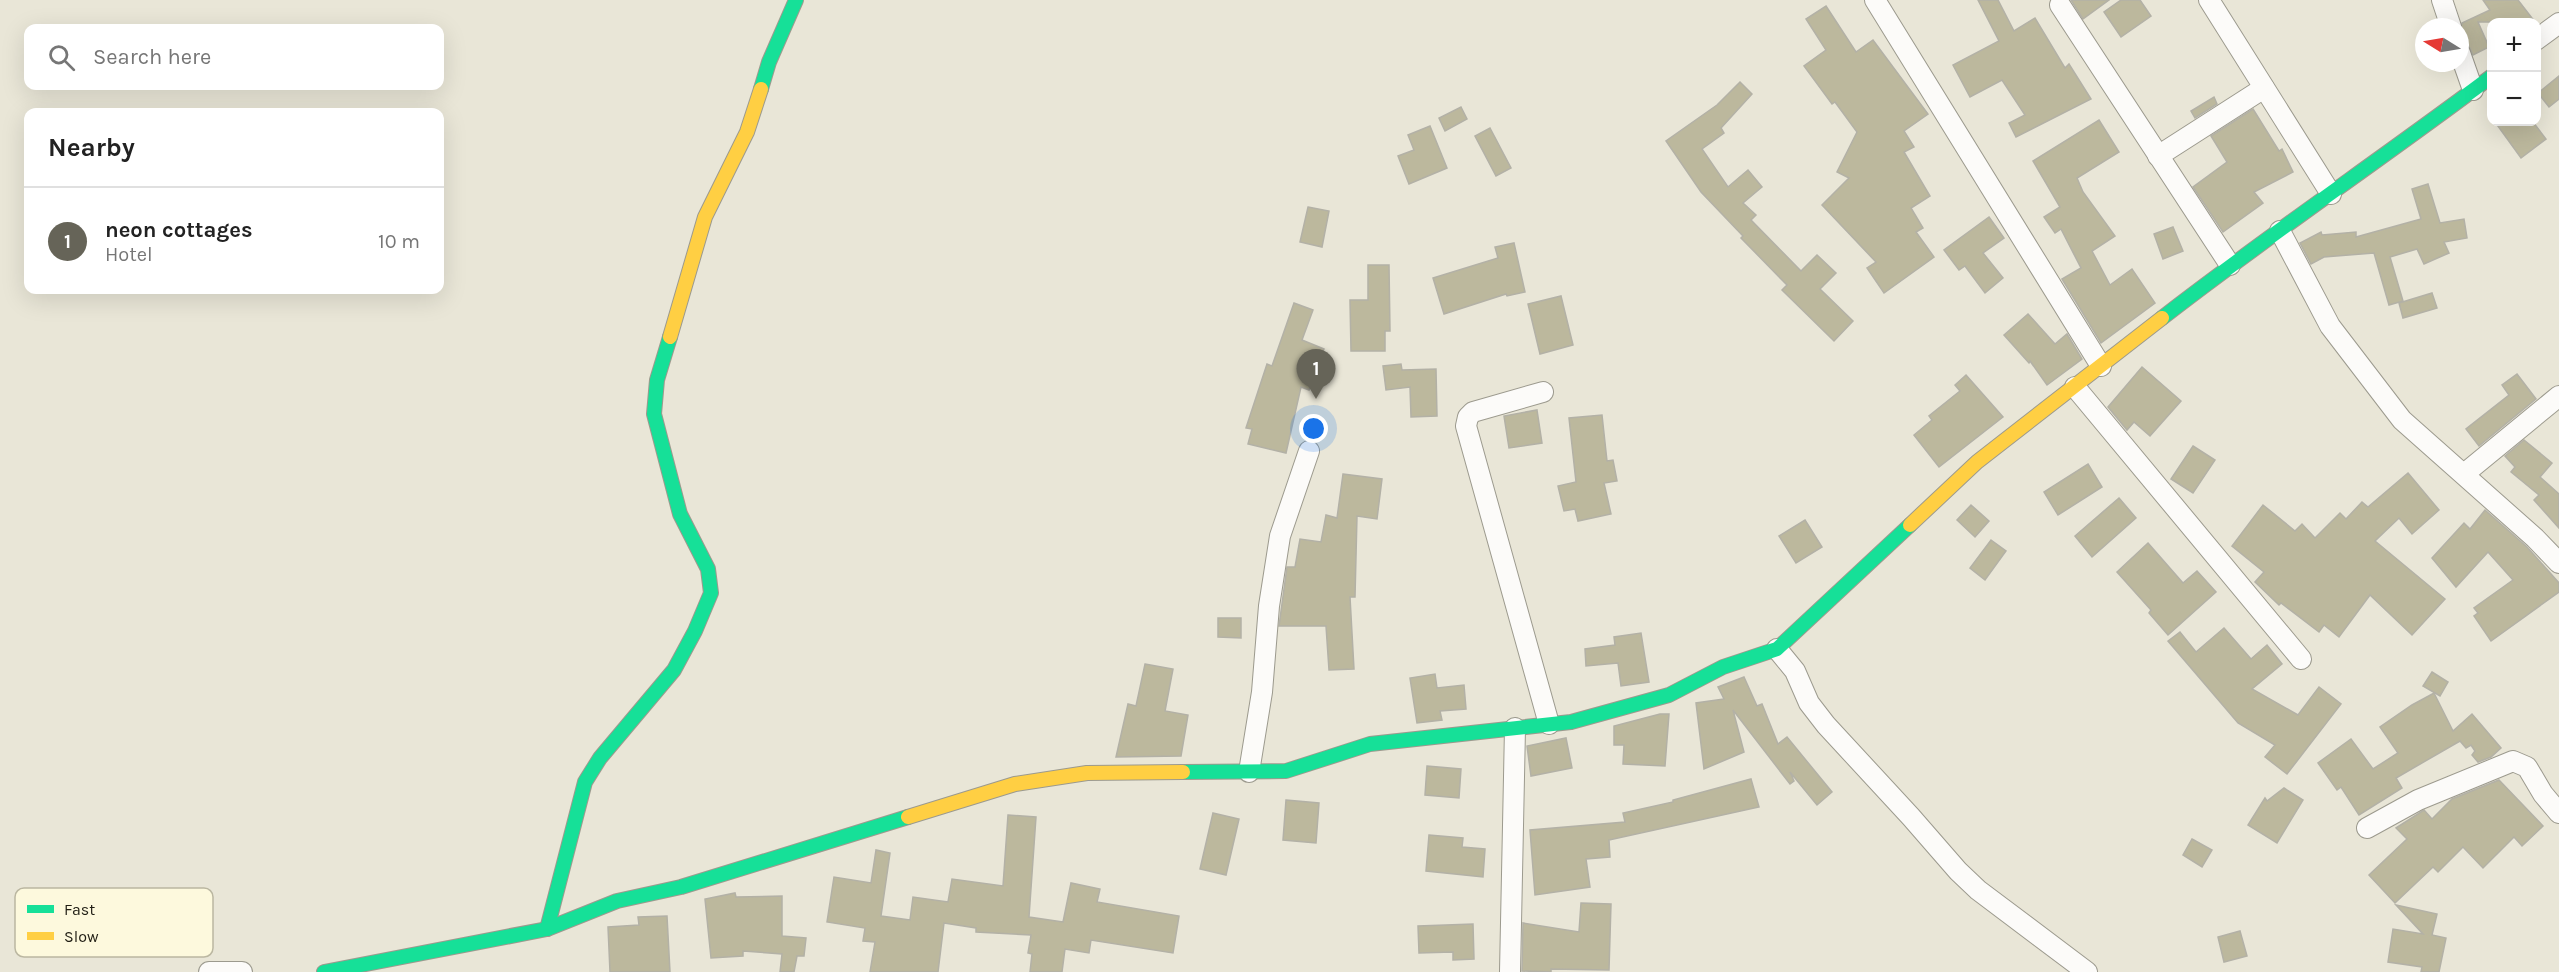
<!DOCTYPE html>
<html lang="en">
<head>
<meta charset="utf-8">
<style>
	:root { --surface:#fff; --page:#f2f2f2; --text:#222; --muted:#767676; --line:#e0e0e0; --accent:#666458 }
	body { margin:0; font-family:Karla,sans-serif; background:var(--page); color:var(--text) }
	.controls { position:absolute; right:18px; top:18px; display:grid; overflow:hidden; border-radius:12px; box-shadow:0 6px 24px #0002 }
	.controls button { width:54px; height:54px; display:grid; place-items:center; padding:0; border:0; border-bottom:2px solid var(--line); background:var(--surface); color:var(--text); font:30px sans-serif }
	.compass { position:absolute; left:2415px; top:18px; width:54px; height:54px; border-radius:50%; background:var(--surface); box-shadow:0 6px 24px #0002; rotate:281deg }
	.you { position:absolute; left:1314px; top:429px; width:21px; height:21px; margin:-15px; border:4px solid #fff; border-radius:50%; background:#1a73e8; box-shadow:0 0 0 9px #1a73e833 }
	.badge { display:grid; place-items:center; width:39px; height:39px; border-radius:50%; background:var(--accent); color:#fff; font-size:20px; font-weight:700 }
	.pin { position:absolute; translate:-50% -50px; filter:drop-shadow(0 2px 3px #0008) }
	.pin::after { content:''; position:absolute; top:32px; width:21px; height:18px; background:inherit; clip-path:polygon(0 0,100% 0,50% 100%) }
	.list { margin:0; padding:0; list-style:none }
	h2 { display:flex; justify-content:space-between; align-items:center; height:78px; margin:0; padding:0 24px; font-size:26px }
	h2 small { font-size:20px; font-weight:400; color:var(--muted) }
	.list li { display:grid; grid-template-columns:39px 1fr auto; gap:18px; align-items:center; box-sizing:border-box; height:108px; padding:0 24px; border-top:2px solid var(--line) }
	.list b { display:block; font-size:22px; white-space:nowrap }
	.list p { margin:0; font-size:20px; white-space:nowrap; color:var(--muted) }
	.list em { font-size:20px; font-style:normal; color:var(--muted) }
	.icon { flex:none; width:33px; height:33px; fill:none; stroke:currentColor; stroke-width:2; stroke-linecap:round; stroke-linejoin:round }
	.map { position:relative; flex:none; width:2559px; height:972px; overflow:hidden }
	.search { position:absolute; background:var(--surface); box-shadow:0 6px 24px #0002; left:24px; top:24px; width:420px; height:66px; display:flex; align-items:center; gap:15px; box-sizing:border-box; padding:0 21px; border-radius:12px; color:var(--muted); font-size:22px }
	.panel { position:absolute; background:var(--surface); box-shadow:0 6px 24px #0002; left:24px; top:108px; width:420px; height:186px; border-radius:12px }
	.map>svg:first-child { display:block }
</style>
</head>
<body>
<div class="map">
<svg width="2559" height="972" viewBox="0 0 2559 972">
	<rect width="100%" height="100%" fill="#e9e6d7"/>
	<g fill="#bcb89d" stroke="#b3b1a6" stroke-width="1.5">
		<path d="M1978,0H1998L2014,31L2035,18L2065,68L2069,64L2091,99L2016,137L2009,123L2025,115L2002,80L1970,97L1953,65L1999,41Z"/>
		<path d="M2071,0H2109L2083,19Z"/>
		<path d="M2121,0H2140L2151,16L2121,37L2104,12Z"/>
		<path d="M2483,0H2518L2535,22H2478L2489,47L2473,55L2468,44L2460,41V35L2462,23L2490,10Z"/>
		<path d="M1826,6L1856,52L1873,40L1928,114L1904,131L1914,147L1904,152L1930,196L1911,208L1923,228L1916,232L1934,257L1884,293L1867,268L1876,262L1822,205L1849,178L1837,172L1857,132L1835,102L1832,104L1804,66L1826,50L1806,19Z"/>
		<path d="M2559,76V99L2549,107L2538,93Z"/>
		<path d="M1740,82L1752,94L1721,128L1724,133L1702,149L1728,187L1748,170L1762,187L1743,203L1756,215L1751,220L1801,271L1817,255L1836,273L1820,289L1853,321L1834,341L1782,290L1787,285L1741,238L1743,236L1701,192L1666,141L1717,105Z"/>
		<path d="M2214,97L2217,104L2195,118L2191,111Z"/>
		<path d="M1461,107L1467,119L1445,131L1439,118Z"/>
		<path d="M2253,109L2279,151L2282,149L2293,172L2254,192L2263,203L2223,232L2193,187L2227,162L2211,136Z"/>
		<path d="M2099,120L2119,152L2077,178L2083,192L2115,236L2092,251L2110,285L2132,269L2155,303L2101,343L2062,279L2081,268L2061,229L2055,233L2044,217L2060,207L2033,161Z"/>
		<path d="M2495,122H2533L2546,139L2521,158Z"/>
		<path d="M1430,126L1447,168L1409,184L1398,156L1414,150L1408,135Z"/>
		<path d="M1490,128L1511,168L1496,176L1475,136Z"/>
		<path d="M2428,184L2440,223L2464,219L2467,238L2444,242L2449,253L2424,264L2417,249L2390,257L2403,301L2389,305L2374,253L2324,257L2311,264L2300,243L2321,232L2322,235L2356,232V237L2421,219L2412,189Z"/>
		<path d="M1308,207L1329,211L1322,247L1300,242Z"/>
		<path d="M1989,217L2004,238L1983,253L2003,278L1985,293L1965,266L1959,270L1944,250Z"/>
		<path d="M2173,227L2183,251L2163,259L2154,234Z"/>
		<path d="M1514,243L1525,292L1507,296L1506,294L1444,314L1433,278L1498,258L1495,247Z"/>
		<path d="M1368,265H1389L1390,331H1385V351H1351L1350,300H1368Z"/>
		<path d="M2432,293L2437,308L2403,318L2399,303Z"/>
		<path d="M1561,296L1573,345L1540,354L1528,304Z"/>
		<path d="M1294,303L1313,310L1302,340L1324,349L1309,390L1301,387L1286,453L1248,444L1252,429L1246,428L1267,364L1272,366Z"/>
		<path d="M2028,314L2055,344L2067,334L2082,359L2047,385L2030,361L2029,363L2004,335Z"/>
		<path d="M1401,364L1402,370L1436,369L1437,416L1411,417L1410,387L1386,390L1383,366Z"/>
		<path d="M2142,367L2181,401L2150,436L2134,422L2127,430L2108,407Z"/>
		<path d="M2517,374L2536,399L2479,446L2466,429L2509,395L2502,385Z"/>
		<path d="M1966,375L2003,417L1939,467L1914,435L1932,420L1929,416L1960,391L1955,385Z"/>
		<path d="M1537,410L1542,443L1509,448L1504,416Z"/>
		<path d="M1602,415L1607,461L1613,460L1617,481L1604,483L1611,514L1578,521L1575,509L1564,511L1558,486L1576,482L1569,418Z"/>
		<path d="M2524,440L2552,463L2540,477L2559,494V528L2534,500L2539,495L2511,472L2515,467L2505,456Z"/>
		<path d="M2193,446L2215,460L2193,493L2171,479Z"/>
		<path d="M2088,464L2102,487L2058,515L2044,492Z"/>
		<path d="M2408,473L2439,510L2412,534L2399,518L2375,541L2445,599L2412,635L2370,595L2339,637L2324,625L2319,632L2281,603L2279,605L2255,582L2264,572L2232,546L2263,505L2295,531L2302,524L2315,538L2340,513L2346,519L2362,502L2368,507Z"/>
		<path d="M1343,474L1382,479L1377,519L1357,516L1355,597H1350L1354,669L1329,670L1326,626H1279L1287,567H1295L1300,539L1321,542L1326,515L1337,518Z"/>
		<path d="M2119,498L2136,518L2092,557L2075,536Z"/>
		<path d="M1971,505L1989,521L1975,537L1957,520Z"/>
		<path d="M2485,510L2527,547L2559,583V592L2491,641L2474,616L2478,613L2474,608L2513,580L2488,552L2456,587L2432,558L2464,523L2470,529Z"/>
		<path d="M1805,520L1822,547L1796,563L1779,536Z"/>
		<path d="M1991,540L2006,551L1985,580L1970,568Z"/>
		<path d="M2148,543L2183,583L2197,571L2216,592L2168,635L2149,613L2151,610L2117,572Z"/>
		<path d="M1218,618H1241V638L1218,637Z"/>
		<path d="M2224,628L2251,659L2267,645L2282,664L2252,689L2298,715L2319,687L2341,704L2287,774L2265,757L2275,745L2238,723L2168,641L2180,632L2196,652Z"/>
		<path d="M1641,633L1649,682L1621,686L1618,663L1586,666L1585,649L1615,645L1614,637Z"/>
		<path d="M1145,664L1173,669L1165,711L1188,715L1181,756L1116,757L1128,704L1136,706Z"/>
		<path d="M2432,672L2448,682L2440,696L2423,686Z"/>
		<path d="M1435,674L1437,688L1464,685L1466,709L1440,711L1442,720L1417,723L1410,678Z"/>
		<path d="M1744,677L1757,706L1762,704L1778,744L1787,737L1832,792L1817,805L1790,772L1794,781L1790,784L1733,710L1744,752L1704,769L1696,703L1724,699L1718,687Z"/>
		<path d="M2434,693L2453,731L2472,714L2501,748L2491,757L2478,762L2472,755L2475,751L2471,745L2466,748L2460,741L2396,778L2402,788L2359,815L2341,787L2337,790L2318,763L2351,739L2373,769L2398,753L2380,727L2412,705Z"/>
		<path d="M1660,714H1669L1665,766L1623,764L1624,745H1614V726Z"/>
		<path d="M1566,738L1572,768L1531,776L1527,746Z"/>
		<path d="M1427,766L1461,769L1459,798L1425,795Z"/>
		<path d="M1751,779L1759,807L1609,840L1610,857L1586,859L1590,887L1535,895L1530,830L1625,822L1623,813L1673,802V800Z"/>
		<path d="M2499,780L2543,826L2522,846L2514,837L2483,868L2463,847L2438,872L2433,867L2395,903L2369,875L2407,839L2396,828L2424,810L2432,819L2452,799Z"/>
		<path d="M2284,788L2303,800L2277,843L2248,825L2265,798L2267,801Z"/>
		<path d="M1286,800L1319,803L1316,843L1283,840Z"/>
		<path d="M1213,813L1239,819L1226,875L1200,869Z"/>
		<path d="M1008,815L1036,817L1029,917L1063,922L1071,883L1100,889L1097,902L1179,916L1173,953L1091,940L1089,953L1065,949L1062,972H1030L1032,954L1028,953L1031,935L976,932V928L944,923L938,972H870L875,942L863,941L865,928L827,922L834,877L871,883L876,850L890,853L881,916L910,920L913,897L948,902L952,879L1003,886Z"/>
		<path d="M1429,835L1463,838L1462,847L1485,849L1483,877L1426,871Z"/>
		<path d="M2192,839L2212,850L2202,867L2183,855Z"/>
		<path d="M735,893L736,897L782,896V936L806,938L804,956H797L794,972H780L782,954L743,951V956L711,958L705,899Z"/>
		<path d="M1581,903L1611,904L1609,970L1551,969V972L1522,971L1523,923L1579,932Z"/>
		<path d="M2396,905L2437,914L2432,935L2446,938L2439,972H2421L2422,967L2388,962L2393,929L2423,934Z"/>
		<path d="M667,916L670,972H610L608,927L639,925L638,917Z"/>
		<path d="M1473,924L1474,959L1453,960V952L1419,953L1418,926Z"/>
		<path d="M2240,931L2247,956L2224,962L2218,937Z"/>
	</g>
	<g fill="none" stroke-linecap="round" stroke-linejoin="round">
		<defs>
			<g id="street">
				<path d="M1875,0L2101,366"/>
				<path d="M2209,0L2331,194"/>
				<path d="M2442,0L2451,27"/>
				<path d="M2060,5L2230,265"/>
				<path d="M2536,40L2559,23"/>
				<path d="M2460,53L2473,90"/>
				<path d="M2158,156L2264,88"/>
				<path d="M2280,231L2330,326L2402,420L2535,538L2559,563"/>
				<path d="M2075,387L2301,659"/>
				<path d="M1543,392L1473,412L1468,417L1466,426L1549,724"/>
				<path d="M2464,474L2559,396"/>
				<path d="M1777,649L1795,671L1809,703L1826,725L1911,817L1958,871L1978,890L2087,972"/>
				<path d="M1249,772L1262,692L1269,606L1280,536L1309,451"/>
				<path d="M2367,828L2418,800L2513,761L2527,767L2543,794L2559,813"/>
				<path d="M209,972H242"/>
				<path d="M1510,972L1515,728"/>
			</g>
			<g id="fast">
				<path d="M761,89L769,62L796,0"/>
				<path d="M2162,318C2270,234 2383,158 2492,76"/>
				<path d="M1183,772L1286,771L1370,744L1571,722L1669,695L1723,667L1777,649L1910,525"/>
				<path d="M547,929L585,782L600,758L674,670L695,631L711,593L708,569L680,514L654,414L657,380L670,337"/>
				<path d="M324,972L547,929L617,901L681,887L908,817"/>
			</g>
			<g id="slow">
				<path d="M670,337L705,217L747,132L761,89"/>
				<path d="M1910,525L1977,462L2162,318"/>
				<path d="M908,817L1015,784L1087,773L1183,772"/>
			</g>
		</defs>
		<use href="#street" stroke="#9c9a8e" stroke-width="22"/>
		<use href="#fast" stroke="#9c9a8e" stroke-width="16"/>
		<use href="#slow" stroke="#9c9a8e" stroke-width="16"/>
		<use href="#street" stroke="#fcfbf9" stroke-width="20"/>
		<use href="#fast" stroke="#16e098" stroke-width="14"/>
		<use href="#slow" stroke="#ffcf43" stroke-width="14"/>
	</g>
	<rect x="15" y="888" width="198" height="69" rx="9" fill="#fdf9dd" stroke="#bbb7a1" stroke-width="1.5"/>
	<rect x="27" y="905" width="27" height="8" fill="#16e098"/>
	<rect x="27" y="932" width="27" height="8" fill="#ffcf43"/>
	<g font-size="16" fill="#201e14">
		<text x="64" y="915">Fast</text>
		<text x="64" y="942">Slow</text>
	</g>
</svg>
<div class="controls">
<button>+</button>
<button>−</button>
</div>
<svg class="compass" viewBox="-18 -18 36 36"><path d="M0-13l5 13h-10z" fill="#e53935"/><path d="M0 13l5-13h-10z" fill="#767676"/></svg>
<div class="you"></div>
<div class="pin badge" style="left:1316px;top:399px">1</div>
<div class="search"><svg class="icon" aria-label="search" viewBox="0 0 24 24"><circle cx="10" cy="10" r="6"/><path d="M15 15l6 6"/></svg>Search here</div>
<section class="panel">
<h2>Nearby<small></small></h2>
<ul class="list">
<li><span class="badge">1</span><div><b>neon cottages</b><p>Hotel</p></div><em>10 m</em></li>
</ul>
</section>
</div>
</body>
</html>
